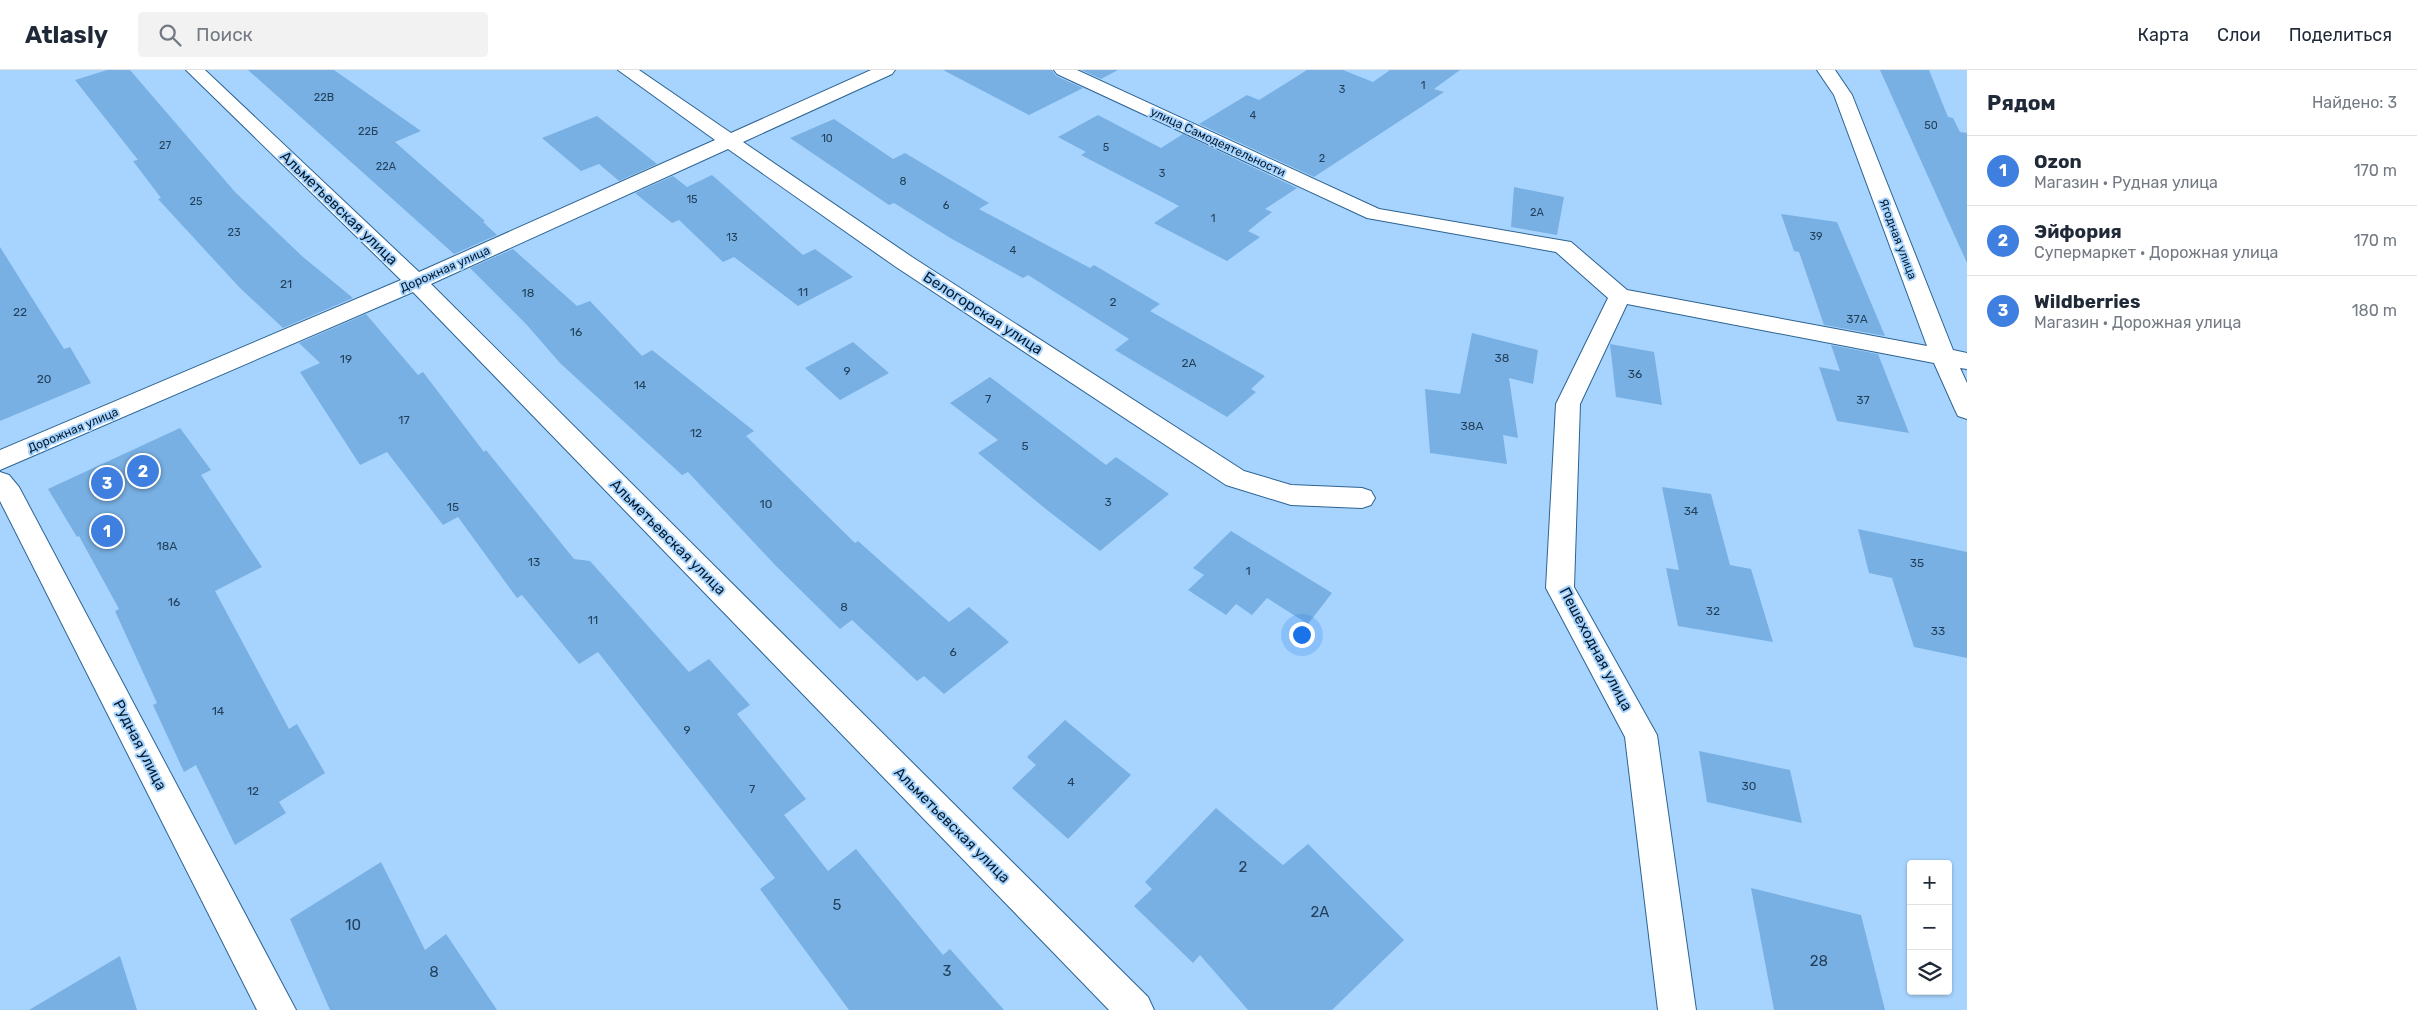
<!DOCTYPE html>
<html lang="ru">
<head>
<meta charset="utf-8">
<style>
	:root { --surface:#fff; --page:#f2f2f3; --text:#1f2937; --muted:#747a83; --line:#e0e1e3; --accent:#b45309 }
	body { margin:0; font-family:Rubik,sans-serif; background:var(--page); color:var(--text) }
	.controls { position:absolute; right:15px; bottom:15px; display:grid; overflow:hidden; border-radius:5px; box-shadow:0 1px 4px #0004 }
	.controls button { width:45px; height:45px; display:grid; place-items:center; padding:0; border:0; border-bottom:1px solid var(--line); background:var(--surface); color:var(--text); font:25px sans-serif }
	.you { position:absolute; left:1301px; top:564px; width:18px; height:18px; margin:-12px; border:4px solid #fff; border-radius:50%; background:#1a73e8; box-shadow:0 0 0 8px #1a73e833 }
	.badge { display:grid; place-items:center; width:32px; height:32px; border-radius:50%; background:var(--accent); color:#fff; font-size:16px; font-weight:700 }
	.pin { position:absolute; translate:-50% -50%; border:2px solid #fff; box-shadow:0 1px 5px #0006 }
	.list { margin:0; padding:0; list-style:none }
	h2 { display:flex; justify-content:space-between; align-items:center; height:65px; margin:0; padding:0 20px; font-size:21px }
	h2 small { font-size:16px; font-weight:400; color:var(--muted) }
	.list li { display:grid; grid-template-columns:32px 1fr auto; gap:15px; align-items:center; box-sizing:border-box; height:70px; padding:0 20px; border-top:1px solid var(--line) }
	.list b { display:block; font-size:19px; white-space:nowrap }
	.list p { margin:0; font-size:16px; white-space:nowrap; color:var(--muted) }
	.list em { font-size:16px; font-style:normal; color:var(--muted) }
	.icon { flex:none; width:28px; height:28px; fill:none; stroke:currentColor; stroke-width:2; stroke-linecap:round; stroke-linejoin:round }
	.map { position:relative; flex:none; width:1967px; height:940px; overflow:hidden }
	header { display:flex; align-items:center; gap:30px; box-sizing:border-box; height:70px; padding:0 25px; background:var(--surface); border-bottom:1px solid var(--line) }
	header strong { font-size:24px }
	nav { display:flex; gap:28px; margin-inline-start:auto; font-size:18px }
	.search { width:350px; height:45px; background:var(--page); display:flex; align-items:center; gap:12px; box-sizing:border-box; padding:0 18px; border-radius:5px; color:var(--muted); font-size:19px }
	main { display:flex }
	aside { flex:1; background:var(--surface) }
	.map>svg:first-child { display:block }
</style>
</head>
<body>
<header>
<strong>Atlasly</strong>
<div class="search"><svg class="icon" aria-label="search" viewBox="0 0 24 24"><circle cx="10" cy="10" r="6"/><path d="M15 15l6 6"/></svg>Поиск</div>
<nav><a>Карта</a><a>Слои</a><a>Поделиться</a></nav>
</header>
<main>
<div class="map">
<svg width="1967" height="940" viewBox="0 0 1967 940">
	<rect width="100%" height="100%" fill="#a7d4fe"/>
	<g fill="#78b0e3">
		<path d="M107,0H130L235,122L303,187L353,228L283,258L240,218L158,129L161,128L133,91L138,90L75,10Z"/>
		<path d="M248,0H334L421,61L395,72L485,151L483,152L497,165L454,184Z"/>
		<path d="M943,0H1052L1056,6L1083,18L1029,45Z"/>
		<path d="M1081,0H1118L1101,9Z"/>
		<path d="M1307,0H1343L1373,12L1390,0H1460L1434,19L1444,22L1314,107L1199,54L1247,25L1259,30Z"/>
		<path d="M1880,0H1929L1948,47L1953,48L1960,62L1967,63V193Z"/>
		<path d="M1098,45L1161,78L1183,64L1297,118L1265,139L1272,142L1248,161L1260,167L1227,191L1154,153L1179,136L1081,85L1086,82L1058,67Z"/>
		<path d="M597,46L657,94L619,111L599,94L581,101L542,68Z"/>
		<path d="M834,49L893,89L905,83L989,133L979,139L1090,198L1094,195L1160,234L1150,241L1265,306L1251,319L1256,322L1227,347L1115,280L1129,269L1028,205L1023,208L952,169L894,133L889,135L790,68Z"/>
		<path d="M712,105L803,185L815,179L853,207L798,236L734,187L723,192L679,150L672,153L635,123L673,106L687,117Z"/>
		<path d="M1514,117L1564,127L1557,165L1511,157Z"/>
		<path d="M1781,144L1837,152L1885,266L1824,255L1799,182L1794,181Z"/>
		<path d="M0,177L64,279L70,277L91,313L0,351Z"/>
		<path d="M513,179L577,236L590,231L642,286L652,280L754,361L746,366L855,473L858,471L949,552L969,537L1009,572L944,624L924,606L917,611L852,550L840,559L776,496L688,402L682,405L560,293L526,254L470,198Z"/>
		<path d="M366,244L418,305L423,302L484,382L486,380L511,411L574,489L590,491L689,602L709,589L750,635L737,644L806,729L784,745L828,801L856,779L943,885L950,879L1004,940H849L760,819L775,808L598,582L579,594L522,525L517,528L458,447L443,455L387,382L360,395L300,302L320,293L299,273Z"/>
		<path d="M1472,263L1538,280L1533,314L1509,308L1518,368L1503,365L1507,394L1430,383L1425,319L1460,324Z"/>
		<path d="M853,272L889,303L840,330L805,298Z"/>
		<path d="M1610,274L1654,282L1662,335L1616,327Z"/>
		<path d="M1831,275L1878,284L1909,363L1837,351L1819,297L1840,301Z"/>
		<path d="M990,307L1106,395L1116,387L1169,424L1100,481L1047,440L978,383L998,370L950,333Z"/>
		<path d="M180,358L211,400L201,405L262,497L215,521L289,659L297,654L325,703L279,732L286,743L235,775L196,695L184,702L153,635L157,633L115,541L119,539L79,466L77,467L48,419Z"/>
		<path d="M1662,417L1711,424L1730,495L1751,499L1773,572L1678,556L1666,498L1679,500Z"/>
		<path d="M1858,459L1967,482V588L1914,577L1892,508L1869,503Z"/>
		<path d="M1231,461L1332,523L1308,554L1267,528L1252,545L1236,534L1226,545L1188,520L1204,505L1193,498Z"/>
		<path d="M1065,650L1131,705L1068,769L1012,718L1036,695L1027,687Z"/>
		<path d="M1699,681L1790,700L1802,753L1707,732Z"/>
		<path d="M1216,738L1283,795L1308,774L1404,870L1332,940H1248L1200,885L1193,893L1134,836L1152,819L1145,812Z"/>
		<path d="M381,792L425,880L446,864L497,940H330L290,849Z"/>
		<path d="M1751,818L1861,845L1885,940H1774Z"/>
		<path d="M120,886L137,940H29Z"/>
	</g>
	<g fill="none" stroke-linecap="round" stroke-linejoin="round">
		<defs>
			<g id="minor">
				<path d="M186,0H205L419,202L715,70L618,0H639L731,63L871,0H895L892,4L743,72L912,187L1244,401L1291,415L1362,418L1371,421L1375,428L1371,435L1362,438L1291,435L1226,415L896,197L728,79L431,214L1148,927L1154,940H1109L413,222L0,400V380L401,210Z"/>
				<path d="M1054,0H1077L1379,139L1571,172L1627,220L1927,276L1834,25L1817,0H1835L1852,25L1953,280L1967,283V299L1960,298L1967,313V349L1958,346L1955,340L1934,293L1627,234L1580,334L1574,517L1657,665L1696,940H1658L1625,667L1546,518L1556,334L1608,228L1556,182L1367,148L1057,4Z"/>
				<path d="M0,402L9,405L19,417L296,940H257L0,431Z"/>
			</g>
		</defs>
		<use href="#minor" stroke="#2c6391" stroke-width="2"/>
		<use href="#minor" fill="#fff" fill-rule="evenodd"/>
	</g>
	<g text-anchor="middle" stroke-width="4" stroke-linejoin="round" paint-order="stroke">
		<g font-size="11" fill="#22415c">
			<text x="1423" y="19">1</text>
			<text x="1342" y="23">3</text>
			<text x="324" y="31">22В</text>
			<text x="1253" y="49">4</text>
			<text x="1931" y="59">50</text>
			<text x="368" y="65">22Б</text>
			<text x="827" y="72">10</text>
			<text x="165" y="79">27</text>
			<text x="1106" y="81">5</text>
			<text x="1322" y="92">2</text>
			<text x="386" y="100">22А</text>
			<text x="1162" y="107">3</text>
			<text x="903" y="115">8</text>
			<text x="692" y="133">15</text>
			<text x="196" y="135">25</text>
			<text x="946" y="139">6</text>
			<text x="1537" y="146">2А</text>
			<text x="1213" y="152">1</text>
			<text x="234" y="166">23</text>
			<text x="1816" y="170">39</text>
			<text x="732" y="171">13</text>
			<text x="1013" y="184">4</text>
		</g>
		<g font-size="12" fill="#061c2f" stroke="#a7d4fe">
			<text transform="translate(1218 72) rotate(25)" y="4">улица Самодеятельности</text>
			<text transform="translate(1898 169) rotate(69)" y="4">Ягодная улица</text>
			<text transform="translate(445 199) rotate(-24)" y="4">Дорожная улица</text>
			<text transform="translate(73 360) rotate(-23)" y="4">Дорожная улица</text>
		</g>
		<g font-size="12" fill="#22415c">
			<text x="286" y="218">21</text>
			<text x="803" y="226">11</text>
			<text x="528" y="227">18</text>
			<text x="1113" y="236">2</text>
			<text x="20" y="246">22</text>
			<text x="1857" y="253">37А</text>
			<text x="576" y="266">16</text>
			<text x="1502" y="292">38</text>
			<text x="346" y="293">19</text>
			<text x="1189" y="297">2А</text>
			<text x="847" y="305">9</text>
			<text x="1635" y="308">36</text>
			<text x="44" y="313">20</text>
			<text x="640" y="319">14</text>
			<text x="988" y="333">7</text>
			<text x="1863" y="334">37</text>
			<text x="404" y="354">17</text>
			<text x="1472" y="360">38А</text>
			<text x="696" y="367">12</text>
			<text x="1025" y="380">5</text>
			<text x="1108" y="436">3</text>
			<text x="766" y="438">10</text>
			<text x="453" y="441">15</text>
			<text x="1691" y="445">34</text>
			<text x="167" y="480">18А</text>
			<text x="534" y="496">13</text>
			<text x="1917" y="497">35</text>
			<text x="1248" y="505">1</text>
			<text x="174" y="536">16</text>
			<text x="844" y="541">8</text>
			<text x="1713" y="545">32</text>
			<text x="593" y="554">11</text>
			<text x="1938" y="565">33</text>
			<text x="953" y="586">6</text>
			<text x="218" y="645">14</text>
			<text x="687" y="664">9</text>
			<text x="1071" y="716">4</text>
			<text x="1749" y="720">30</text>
			<text x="752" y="723">7</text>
			<text x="253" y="725">12</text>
		</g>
		<g font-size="15" fill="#061c2f" stroke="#a7d4fe">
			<text transform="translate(339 138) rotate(44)" y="5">Альметьевская улица</text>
			<text transform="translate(983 243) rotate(33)" y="5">Белогорская улица</text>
			<text transform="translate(668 467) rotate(45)" y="5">Альметьевская улица</text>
			<text transform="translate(1596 579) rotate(62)" y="5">Пешеходная улица</text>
			<text transform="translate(140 675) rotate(63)" y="5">Рудная улица</text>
			<text transform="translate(952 755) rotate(45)" y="5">Альметьевская улица</text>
		</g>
		<g font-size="15" fill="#22415c">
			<text x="1243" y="802">2</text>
			<text x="837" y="840">5</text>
			<text x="1320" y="847">2А</text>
			<text x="353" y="860">10</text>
			<text x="1819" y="896">28</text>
			<text x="947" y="906">3</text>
			<text x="434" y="907">8</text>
		</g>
	</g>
</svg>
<div class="controls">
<button>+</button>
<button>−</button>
<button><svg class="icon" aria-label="layers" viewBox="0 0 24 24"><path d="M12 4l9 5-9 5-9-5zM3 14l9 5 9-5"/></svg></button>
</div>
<div class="you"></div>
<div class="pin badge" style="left:107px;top:461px;background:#3f7fe0">1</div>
<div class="pin badge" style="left:143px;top:401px;background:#3f7fe0">2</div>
<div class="pin badge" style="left:107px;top:413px;background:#3f7fe0">3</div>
</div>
<aside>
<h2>Рядом<small>Найдено: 3</small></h2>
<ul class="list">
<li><span class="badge" style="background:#3f7fe0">1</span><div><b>Ozon</b><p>Магазин · Рудная улица</p></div><em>170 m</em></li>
<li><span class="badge" style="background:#3f7fe0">2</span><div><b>Эйфория</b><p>Супермаркет · Дорожная улица</p></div><em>170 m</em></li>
<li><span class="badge" style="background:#3f7fe0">3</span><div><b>Wildberries</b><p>Магазин · Дорожная улица</p></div><em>180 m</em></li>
</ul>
</aside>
</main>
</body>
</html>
